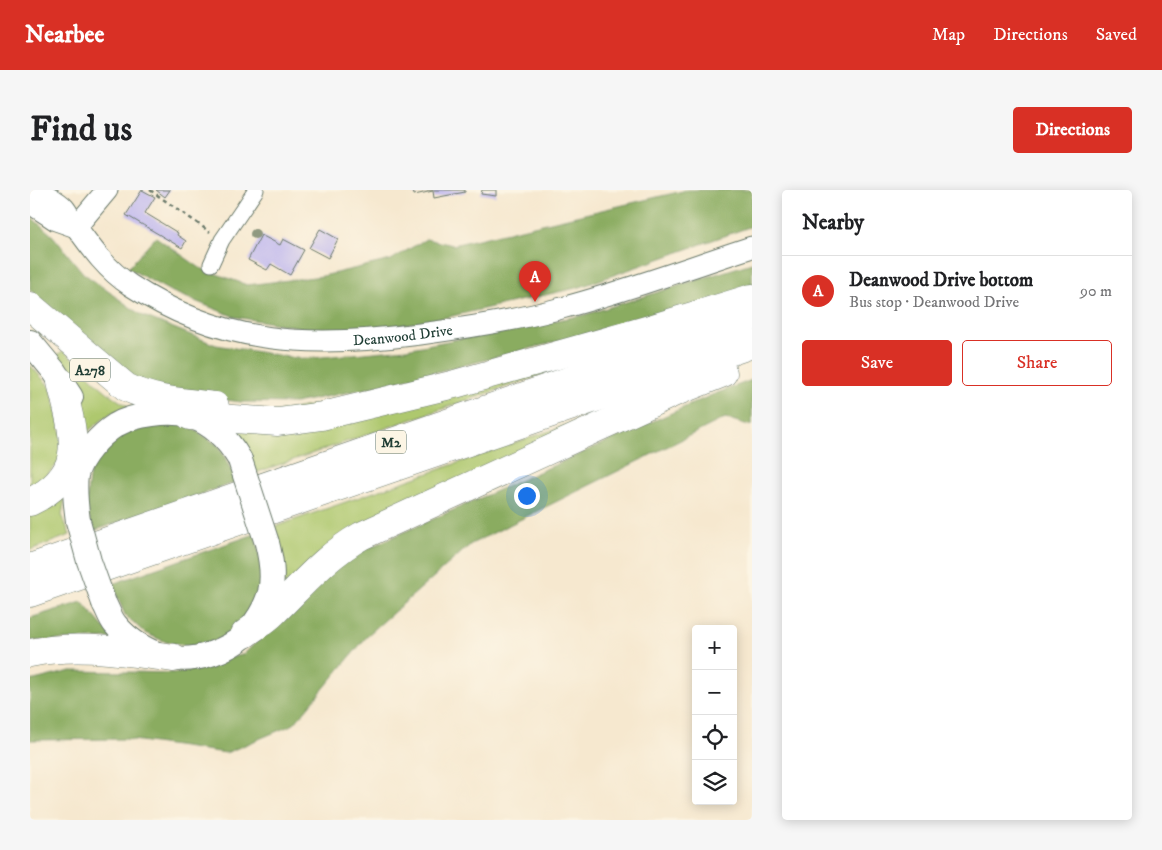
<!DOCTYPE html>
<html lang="en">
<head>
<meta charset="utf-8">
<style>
	:root { --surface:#fff; --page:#f6f6f6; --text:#202124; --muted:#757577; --line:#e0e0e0; --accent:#d93025 }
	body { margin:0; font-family:"IM FELL DW Pica",serif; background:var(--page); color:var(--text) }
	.controls { position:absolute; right:15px; bottom:15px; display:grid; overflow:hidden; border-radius:5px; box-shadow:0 2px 12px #0003 }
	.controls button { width:45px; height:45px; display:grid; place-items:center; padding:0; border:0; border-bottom:1px solid var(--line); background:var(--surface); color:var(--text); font:25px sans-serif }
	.you { position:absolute; left:496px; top:305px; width:18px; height:18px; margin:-12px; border:4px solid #fff; border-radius:50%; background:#1a73e8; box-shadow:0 0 0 8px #1a73e833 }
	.badge { display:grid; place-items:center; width:32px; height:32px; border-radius:50%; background:var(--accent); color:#fff; font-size:16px; font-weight:700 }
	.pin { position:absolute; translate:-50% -41px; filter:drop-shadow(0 1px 2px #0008) }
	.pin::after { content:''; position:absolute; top:26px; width:18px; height:15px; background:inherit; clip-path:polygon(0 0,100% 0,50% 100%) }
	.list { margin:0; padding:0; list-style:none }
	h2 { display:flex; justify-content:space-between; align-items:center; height:65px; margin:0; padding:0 20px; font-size:21px }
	h2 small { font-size:16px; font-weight:400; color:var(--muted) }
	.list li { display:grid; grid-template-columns:32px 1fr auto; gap:15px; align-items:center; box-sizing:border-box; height:70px; padding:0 20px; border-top:1px solid var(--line) }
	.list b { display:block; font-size:19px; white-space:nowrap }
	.list p { margin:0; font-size:16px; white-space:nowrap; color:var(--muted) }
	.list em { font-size:16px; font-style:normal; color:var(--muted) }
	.actions { display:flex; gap:10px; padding:15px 20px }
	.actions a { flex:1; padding:11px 0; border:1px solid var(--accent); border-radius:5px; text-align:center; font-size:18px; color:var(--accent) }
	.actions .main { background:var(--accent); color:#fff }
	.icon { flex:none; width:28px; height:28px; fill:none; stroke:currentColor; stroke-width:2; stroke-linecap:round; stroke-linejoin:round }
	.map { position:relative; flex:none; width:722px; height:630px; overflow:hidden; border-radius:5px }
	header { display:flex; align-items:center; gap:30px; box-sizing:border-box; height:70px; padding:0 25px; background:var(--accent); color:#fff }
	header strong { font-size:24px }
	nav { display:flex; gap:28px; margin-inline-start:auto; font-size:18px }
	.intro { display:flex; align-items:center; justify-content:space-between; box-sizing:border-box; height:120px; padding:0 30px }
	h1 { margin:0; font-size:35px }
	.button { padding:12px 22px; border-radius:5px; background:var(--accent); color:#fff; font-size:18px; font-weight:700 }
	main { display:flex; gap:30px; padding:0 30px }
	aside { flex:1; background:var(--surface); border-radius:5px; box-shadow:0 2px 12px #0003 }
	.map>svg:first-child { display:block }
</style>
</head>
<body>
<header>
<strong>Nearbee</strong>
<nav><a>Map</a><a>Directions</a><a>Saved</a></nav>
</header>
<div class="intro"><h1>Find us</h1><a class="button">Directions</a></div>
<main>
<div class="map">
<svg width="722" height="630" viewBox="0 0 722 630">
	<rect width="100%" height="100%" fill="#fcf5e5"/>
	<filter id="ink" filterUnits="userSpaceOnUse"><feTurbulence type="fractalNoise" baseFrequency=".02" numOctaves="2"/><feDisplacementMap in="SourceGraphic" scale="10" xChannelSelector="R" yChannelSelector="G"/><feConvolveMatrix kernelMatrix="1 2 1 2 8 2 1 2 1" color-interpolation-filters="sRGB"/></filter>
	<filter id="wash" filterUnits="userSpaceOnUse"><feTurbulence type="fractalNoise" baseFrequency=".0096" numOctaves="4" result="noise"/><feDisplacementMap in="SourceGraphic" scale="20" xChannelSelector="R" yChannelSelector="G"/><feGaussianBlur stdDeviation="1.12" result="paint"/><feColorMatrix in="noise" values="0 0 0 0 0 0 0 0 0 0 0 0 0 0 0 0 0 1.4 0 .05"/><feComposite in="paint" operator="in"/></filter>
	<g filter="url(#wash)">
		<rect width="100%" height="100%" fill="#f6e8cf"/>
		<g fill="#aec86e" stroke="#668251">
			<path d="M34,160C54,180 73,203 98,216L81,223L58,241L51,209L26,166Z"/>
			<path d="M578,162L225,283L196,231Z"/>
			<path d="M0,175L21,198L36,265L0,303Z"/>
			<path d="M631,202L390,310L253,402L254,369L244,337Z"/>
			<path d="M36,302L32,325L40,345L0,360V324Z"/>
		</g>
		<g fill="#8aac61" stroke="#54744a">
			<path d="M657,0H722V36L550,97L400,131L306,143L205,127L140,101L98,78L126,47L170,78L217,95L293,86L361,70L396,49L423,55Z"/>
			<path d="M0,26L23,46L53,83L111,125L186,155L272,169L376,159L554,125L722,73V99L599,133L459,169L344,197L265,213L211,212L122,200L103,196L0,100Z"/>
			<path d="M722,190V236L695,228L441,354L339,444L264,534L196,563L96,549L0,550V491L41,481L149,483L214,464L309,371L682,205Z"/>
			<path d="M150,230L189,256L207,292L63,341L56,315L59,288L64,272L72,257L107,234Z"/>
			<path d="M225,344L234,386L228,409L214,432L186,451L158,456L136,452L115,443L95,425L82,394Z"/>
			<path d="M52,412L83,448L0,451V428Z"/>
		</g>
		<g id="blocks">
			<g fill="#beb6ee">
				<path d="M112,0L125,7L115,23L148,43L147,45L156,51L152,58L96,25Z"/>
				<path d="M126,0H140L135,7Z"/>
				<path d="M383,0H435V2L404,8L403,1L384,5Z"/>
				<path d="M452,0H466V6L451,4Z"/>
				<path d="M290,39L308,49L298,68L279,58Z"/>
				<path d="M231,45L250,55L253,49L274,60L260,85L241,74L237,80L218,70Z"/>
			</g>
		</g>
	</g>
	<g filter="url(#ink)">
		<use href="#blocks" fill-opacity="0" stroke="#6a796a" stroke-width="1"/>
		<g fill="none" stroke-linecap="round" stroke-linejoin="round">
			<defs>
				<path id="street" d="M181,74L192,50L226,0"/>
				<g id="secondary">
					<path id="s1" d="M8,0C16,6 28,11 34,18C39,24 42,32 47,38C62,59 77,80 100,95C193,156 282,158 390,144C436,138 483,131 528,119C594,102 657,78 722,57"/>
					<path d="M0,13L26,30L46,37"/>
					<path d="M46,37L77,0"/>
				</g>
				<g id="primary">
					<path d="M0,152L24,181L41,207"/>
					<path d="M48,331C46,316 44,301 46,285C50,267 70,245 86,235C103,225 141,219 160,226C182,233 199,251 210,270"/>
					<path d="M74,413C78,420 80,428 85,434C98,451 122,465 143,468C167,472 198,460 215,445C226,434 236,417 240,402C244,385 241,369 237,353"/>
				</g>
				<g id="highway">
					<path d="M0,116L96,197C123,211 155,212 185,216"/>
					<path d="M160,226L248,232L292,226L425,194L620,139L722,108"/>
					<path d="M0,312C60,283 43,243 31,192"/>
					<path d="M0,378L722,127"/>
					<path d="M0,403L722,154"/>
					<path d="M215,444C224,437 235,431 243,423C272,395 296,366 331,346L643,203L693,183"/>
					<path d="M0,463C50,453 94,462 144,468"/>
				</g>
			</defs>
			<use href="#street" stroke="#6a796a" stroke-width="17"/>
			<use href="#secondary" stroke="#6a796a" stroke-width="23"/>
			<use href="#primary" stroke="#6a796a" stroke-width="26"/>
			<use href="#highway" stroke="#6a796a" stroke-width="29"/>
			<path stroke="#6a796a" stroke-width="2.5" stroke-dasharray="4 4" stroke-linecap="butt" d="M120,0L180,42"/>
			<use href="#street" stroke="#fff" stroke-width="15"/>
			<use href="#secondary" stroke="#fff" stroke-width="21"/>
			<use href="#primary" stroke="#fff" stroke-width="24"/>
			<use href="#highway" stroke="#fff" stroke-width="28"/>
			<defs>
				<g id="primary-bridge">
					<path d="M210,270L237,353"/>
					<path d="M48,331L59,371L74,413"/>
				</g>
			</defs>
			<use href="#primary-bridge" stroke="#6a796a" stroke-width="26" stroke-linecap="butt"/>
			<use href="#primary-bridge" stroke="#fff" stroke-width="24"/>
		</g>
		<circle fill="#909980" cx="225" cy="44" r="5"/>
	</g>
	<g text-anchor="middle" stroke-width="5" stroke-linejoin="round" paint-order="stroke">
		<g fill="#fcf5e5" stroke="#617469" stroke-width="1">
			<rect x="40" y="168.5" width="40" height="23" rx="4"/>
			<rect x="346" y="240.5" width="30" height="23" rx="4"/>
		</g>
		<g font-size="14" font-weight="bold" fill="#1f3d34">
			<text x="60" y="185">A278</text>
			<text x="361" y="257">M2</text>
		</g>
		<g font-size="15" fill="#1f3d34" stroke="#fcf5e5">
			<text dy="5" stroke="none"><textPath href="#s1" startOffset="418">Deanwood Drive</textPath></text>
		</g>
	</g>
</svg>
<div class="controls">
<button>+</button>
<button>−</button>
<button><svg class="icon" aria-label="locate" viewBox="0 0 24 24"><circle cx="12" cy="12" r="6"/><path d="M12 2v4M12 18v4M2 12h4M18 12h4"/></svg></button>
<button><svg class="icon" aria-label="layers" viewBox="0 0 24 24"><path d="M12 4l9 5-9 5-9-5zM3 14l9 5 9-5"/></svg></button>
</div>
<div class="you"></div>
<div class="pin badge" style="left:505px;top:112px">A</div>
</div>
<aside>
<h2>Nearby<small></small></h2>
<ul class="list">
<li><span class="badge">A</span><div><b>Deanwood Drive bottom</b><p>Bus stop · Deanwood Drive</p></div><em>90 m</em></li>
</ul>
<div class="actions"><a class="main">Save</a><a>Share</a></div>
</aside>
</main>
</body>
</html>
